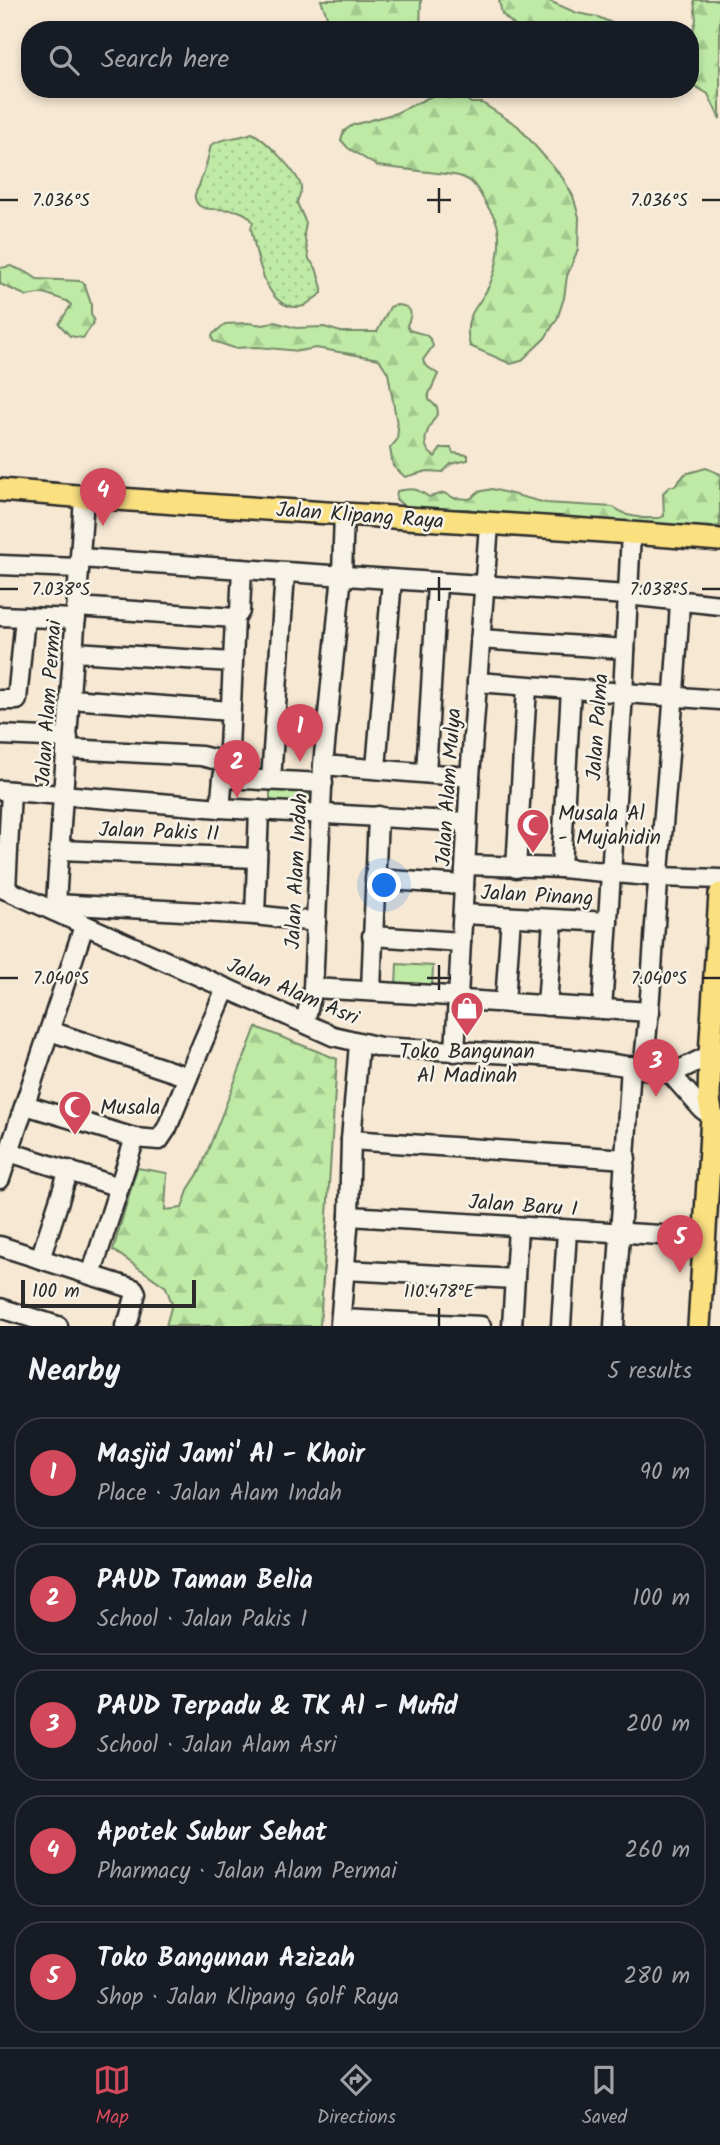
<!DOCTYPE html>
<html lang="en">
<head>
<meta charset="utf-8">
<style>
	:root { --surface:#171b24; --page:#20242c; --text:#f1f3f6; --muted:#9ea1a6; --line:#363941; --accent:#d1495b }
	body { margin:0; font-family:Kalam,sans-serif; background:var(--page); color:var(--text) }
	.scale { position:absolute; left:21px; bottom:18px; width:175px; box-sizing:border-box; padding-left:7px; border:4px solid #2b2b2b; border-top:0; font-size:19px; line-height:24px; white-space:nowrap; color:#2b2b2b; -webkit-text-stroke:5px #f7f3e8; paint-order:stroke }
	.you { position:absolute; left:385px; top:886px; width:24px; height:24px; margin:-18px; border:5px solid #fff; border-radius:50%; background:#1a73e8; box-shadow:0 0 0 10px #1a73e833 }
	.badge { display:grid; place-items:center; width:46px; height:46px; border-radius:50%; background:var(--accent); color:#fff; font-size:23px; font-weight:700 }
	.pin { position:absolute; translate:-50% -58px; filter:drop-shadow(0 2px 4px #0008) }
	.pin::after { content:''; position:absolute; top:37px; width:24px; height:21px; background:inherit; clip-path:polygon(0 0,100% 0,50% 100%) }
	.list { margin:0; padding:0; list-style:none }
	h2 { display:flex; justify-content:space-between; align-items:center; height:91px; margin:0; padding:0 28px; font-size:30px }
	h2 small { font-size:23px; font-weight:400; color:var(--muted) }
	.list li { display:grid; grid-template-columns:46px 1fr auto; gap:21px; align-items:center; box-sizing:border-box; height:112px; margin:0 14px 14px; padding:0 14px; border:2px solid var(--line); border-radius:28px }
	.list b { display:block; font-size:26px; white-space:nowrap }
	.list p { margin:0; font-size:23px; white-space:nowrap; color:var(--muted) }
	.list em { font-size:23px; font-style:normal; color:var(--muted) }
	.icon { flex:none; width:38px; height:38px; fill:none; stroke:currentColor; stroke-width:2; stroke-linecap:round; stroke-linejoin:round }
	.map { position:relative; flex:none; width:720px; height:1326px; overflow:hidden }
	.search { position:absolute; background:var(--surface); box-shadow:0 4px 10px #0003; left:21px; right:21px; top:21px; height:77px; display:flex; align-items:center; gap:18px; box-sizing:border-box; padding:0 24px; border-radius:28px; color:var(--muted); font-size:26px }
	.sheet { height:721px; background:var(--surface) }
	nav { display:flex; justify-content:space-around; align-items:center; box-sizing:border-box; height:98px; border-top:2px solid var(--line); background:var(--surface); font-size:19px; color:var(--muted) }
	nav a { display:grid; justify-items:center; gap:4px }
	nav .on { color:var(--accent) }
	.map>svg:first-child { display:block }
</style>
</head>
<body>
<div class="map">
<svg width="720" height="1326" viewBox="0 0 720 1326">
	<defs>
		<pattern id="grass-dots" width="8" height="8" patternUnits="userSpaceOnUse" patternTransform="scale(1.75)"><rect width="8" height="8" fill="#bfeaa6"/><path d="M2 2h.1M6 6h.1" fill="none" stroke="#a4c98f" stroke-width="1.8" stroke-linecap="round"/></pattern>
		<pattern id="forest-firs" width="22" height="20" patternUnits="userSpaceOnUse" patternTransform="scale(1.75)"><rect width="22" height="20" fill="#bfeaa6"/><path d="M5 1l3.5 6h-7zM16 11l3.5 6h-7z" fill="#a4c98f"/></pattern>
	</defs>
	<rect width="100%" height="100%" fill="#f6e8d3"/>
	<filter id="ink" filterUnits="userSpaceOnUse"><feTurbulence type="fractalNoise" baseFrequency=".0143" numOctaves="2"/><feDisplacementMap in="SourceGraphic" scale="14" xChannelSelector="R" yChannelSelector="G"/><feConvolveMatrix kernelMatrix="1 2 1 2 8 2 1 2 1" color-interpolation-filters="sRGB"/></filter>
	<g filter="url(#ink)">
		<path fill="url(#grass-dots)" stroke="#758a68" stroke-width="2" d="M252,133C265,139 299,174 301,187C302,193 298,197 297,203L306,223L304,234L309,259L316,268L322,288V293L304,306C265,316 257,254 251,228L253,222C237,197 200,221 195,198C194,194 196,192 198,188C204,173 208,160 211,145C224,137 238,139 252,133Z"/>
		<g fill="url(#forest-firs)" stroke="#758a68" stroke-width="2">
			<path d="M321,0H421L420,28L340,30L328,19Z"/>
			<path d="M499,0H547L577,13L598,17L628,30H519L502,14Z"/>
			<path d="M694,0H720V119L708,94L690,83V42L696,20Z"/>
			<path d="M458,93L471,103H482L518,126L562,177L573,196L579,217L578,249L567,276L564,298L557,319L545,338L521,361L511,364L470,346C462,315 477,310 489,286C497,269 503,239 496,221C493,214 488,208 485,202C477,187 472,178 454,175L377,166L348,148L341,140L344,131L353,125L396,113L434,95Z"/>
			<path d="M11,266L28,273L37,279L80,281L84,283L91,304V315L94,319L93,324L83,338L70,336L59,324L71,305L67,301L44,293L27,296L0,284V268Z"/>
			<path d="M395,305C411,305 414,312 407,325L409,330C420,334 430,332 433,346L423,360L425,365L438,374L429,394V400L437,407L438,413C428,427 417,446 435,457L441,448H451L453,453L468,455V460L451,464L443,472L427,471L405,477L393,466L390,448L397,440L398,429L388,373L379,359L316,348L299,351L258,347L234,348L213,341L212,335L225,324L248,323L264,325L275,322L296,328L324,327L341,332H377L390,307Z"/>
			<path d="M706,468L720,474V526L689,528L509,515L467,509H426L404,506L396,499L397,491C413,488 416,488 429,497L444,493L454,498L470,499L478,492L492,489L546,503L613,507L627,515L643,518H659L664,516L663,493L670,486H675L685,474Z"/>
			<path d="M256,1027L337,1059L320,1326H166L172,1304L166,1287L113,1250L137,1168L167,1173L165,1210L182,1208L189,1188L200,1171Z"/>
		</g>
		<g fill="#bfeaa6" stroke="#758a68" stroke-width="2">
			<path d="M270,785L309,786V807L270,805Z"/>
			<path d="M397,964L433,966L432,987L396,985Z"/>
		</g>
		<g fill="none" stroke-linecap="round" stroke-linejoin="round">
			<defs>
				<g id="minor">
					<path d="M80,558L627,595L720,605"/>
					<path d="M0,565L78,568"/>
					<path d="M77,607L235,618"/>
					<path d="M0,616L76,619"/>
					<path d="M480,639L625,649"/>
					<path d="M75,652L232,662"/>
					<path d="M477,682L720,700"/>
					<path d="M71,699L230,711"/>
					<path d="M0,700H17L25,617"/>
					<path d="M0,735L68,738"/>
					<path d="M68,749L201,756L226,762"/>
					<path d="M323,765L470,777"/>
					<path d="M376,768L392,580"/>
					<path d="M426,773L437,584"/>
					<path d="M223,778L323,783"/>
					<path d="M271,780L285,573"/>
					<path d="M0,790L220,808L467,822"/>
					<path d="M220,808L223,778L229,748L235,618L240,611L242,569"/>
					<path d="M60,850L257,858"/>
					<path d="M466,865L561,868L659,877L720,879"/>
					<path d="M516,868L527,687"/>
					<path d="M561,868L571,689"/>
					<path d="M375,879L464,885"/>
					<path d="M0,887L333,1036L380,1047C477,1053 576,1054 671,1074"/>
					<path d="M6,890L11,791"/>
					<path d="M56,904L255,915L316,922"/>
					<path d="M54,911L56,904C64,769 75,633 84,498"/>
					<path d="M464,914L608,922"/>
					<path d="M255,915L259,810"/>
					<path d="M372,936L461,942"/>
					<path d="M313,988L450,996L463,1000L650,1012"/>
					<path d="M371,990L378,816"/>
					<path d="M505,1002L511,917"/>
					<path d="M547,1006L553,920"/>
					<path d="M602,1009L623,694L631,533"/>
					<path d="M305,1022L313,988L323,765L342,574L344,513"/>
					<path d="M455,1052L470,777L489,525"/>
					<path d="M643,1068C651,1006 653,945 658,883C666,789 675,695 680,601"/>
					<path d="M671,1074L702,1109L718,1120"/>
					<path d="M671,1074L710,1055"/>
					<path d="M188,1077L226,988"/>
					<path d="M25,1105L135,1138L159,1140L167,1128L188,1077L50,1031"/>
					<path d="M351,1140L626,1159"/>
					<path d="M9,1152L119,1187"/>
					<path d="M0,1179L84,926"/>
					<path d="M349,1216L693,1237"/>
					<path d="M0,1246L134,1289L136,1293L129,1319L125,1326"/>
					<path d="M40,1259L69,1170"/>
					<path d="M345,1270L515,1279"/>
					<path d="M91,1275L135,1138"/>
					<path d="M0,1308L58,1326"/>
					<path d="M341,1319L481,1326"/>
					<path d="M340,1326L349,1216L351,1140L359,1044"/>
					<path d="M512,1326L518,1228"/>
					<path d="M561,1326L567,1231"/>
					<path d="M614,1326L631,1066"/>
				</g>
				<g id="major">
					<path d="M0,490C240,510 480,520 720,540"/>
					<path d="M699,1326L712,1117L709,1100L710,1055L720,894"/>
				</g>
			</defs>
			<use href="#minor" stroke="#2b2b2b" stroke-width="23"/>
			<use href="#major" stroke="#2b2b2b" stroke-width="26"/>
			<use href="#minor" stroke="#f7f3e8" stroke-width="18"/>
			<use href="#major" stroke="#fbe080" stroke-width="21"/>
		</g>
	</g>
	<path fill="none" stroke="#2b2b2b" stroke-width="2.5" d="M439,188V213M0,200H18M427,200H451M702,200H720M439,577V601M0,589H18M427,589H451M702,589H720M439,965V990M0,978H18M427,978H451M702,978H720M439,1308V1326"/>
	<defs>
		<symbol id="mosque-pin" viewBox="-11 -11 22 30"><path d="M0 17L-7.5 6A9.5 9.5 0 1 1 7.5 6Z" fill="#d1495b" stroke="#f7f3e8"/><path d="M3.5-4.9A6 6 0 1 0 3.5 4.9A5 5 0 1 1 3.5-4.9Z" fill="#fff"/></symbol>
		<symbol id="shop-pin" viewBox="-11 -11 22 30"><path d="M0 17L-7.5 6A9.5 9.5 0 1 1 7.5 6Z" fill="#d1495b" stroke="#f7f3e8"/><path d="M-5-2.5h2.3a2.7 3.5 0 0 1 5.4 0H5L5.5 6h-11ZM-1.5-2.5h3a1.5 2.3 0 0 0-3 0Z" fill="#fff"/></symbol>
	</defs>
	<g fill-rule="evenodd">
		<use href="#mosque-pin" x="514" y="806" width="38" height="52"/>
		<use href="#shop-pin" x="448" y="989" width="38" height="52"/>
		<use href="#mosque-pin" x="56" y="1088" width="38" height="52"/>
	</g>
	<g text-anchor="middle" stroke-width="5" stroke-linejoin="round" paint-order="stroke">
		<g font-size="21" fill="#2b2b2b" stroke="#f7f3e8">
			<text transform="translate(360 515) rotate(4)" y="7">Jalan Klipang Raya</text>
			<text transform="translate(48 703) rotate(-86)" y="7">Jalan Alam Permai</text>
			<text transform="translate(597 727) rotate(-86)" y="7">Jalan Palma</text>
			<text transform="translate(448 787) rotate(-86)" y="7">Jalan Alam Mulya</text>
			<text transform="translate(159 831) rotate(2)" y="7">Jalan Pakis II</text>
			<text transform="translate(296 871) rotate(-87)" y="7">Jalan Alam Indah</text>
			<text transform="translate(537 895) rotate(3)" y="7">Jalan Pinang</text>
			<text transform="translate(293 991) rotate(23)" y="7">Jalan Alam Asri</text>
			<text transform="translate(523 1205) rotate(4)" y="7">Jalan Baru I</text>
		</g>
		<g font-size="21" fill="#2b2b2b" stroke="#f7f3e8" text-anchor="start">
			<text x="558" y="820">Musala Al<tspan x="558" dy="24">- Mujahidin</tspan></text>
			<text x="467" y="1058" text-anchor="middle">Toko Bangunan<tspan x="467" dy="24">Al Madinah</tspan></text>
			<text x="100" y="1114">Musala</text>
		</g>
	</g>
	<g font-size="18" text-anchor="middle" fill="#2b2b2b" stroke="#f7f3e8" stroke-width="5" stroke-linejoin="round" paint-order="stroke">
		<text x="61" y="206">7.036°S</text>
		<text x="659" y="206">7.036°S</text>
		<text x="61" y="595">7.038°S</text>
		<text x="659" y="595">7.038°S</text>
		<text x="61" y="984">7.040°S</text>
		<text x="659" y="984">7.040°S</text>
		<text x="439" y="1297">110.478°E</text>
	</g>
</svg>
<div class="scale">100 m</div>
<div class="you"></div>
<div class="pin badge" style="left:300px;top:762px">1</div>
<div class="pin badge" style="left:237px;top:798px">2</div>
<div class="pin badge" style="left:656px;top:1097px">3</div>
<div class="pin badge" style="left:103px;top:526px">4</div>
<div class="pin badge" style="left:680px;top:1273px">5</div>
<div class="search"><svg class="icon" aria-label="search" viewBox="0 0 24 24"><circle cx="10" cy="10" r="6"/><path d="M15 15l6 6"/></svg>Search here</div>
</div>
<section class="sheet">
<h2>Nearby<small>5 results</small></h2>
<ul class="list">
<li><span class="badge">1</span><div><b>Masjid Jami' Al - Khoir</b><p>Place · Jalan Alam Indah</p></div><em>90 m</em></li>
<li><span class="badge">2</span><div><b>PAUD Taman Belia</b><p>School · Jalan Pakis I</p></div><em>100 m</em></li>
<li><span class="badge">3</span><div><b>PAUD Terpadu &amp; TK Al - Mufid</b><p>School · Jalan Alam Asri</p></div><em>200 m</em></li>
<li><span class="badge">4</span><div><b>Apotek Subur Sehat</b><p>Pharmacy · Jalan Alam Permai</p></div><em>260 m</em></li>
<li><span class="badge">5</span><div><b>Toko Bangunan Azizah</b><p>Shop · Jalan Klipang Golf Raya</p></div><em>280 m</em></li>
</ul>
</section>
<nav>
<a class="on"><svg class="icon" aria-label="map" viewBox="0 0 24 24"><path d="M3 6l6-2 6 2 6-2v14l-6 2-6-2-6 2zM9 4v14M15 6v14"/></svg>Map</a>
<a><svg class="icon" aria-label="directions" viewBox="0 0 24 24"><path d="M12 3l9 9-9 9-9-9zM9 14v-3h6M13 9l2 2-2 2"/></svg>Directions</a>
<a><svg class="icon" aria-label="saved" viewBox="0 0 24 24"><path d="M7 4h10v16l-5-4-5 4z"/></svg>Saved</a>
</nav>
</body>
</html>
